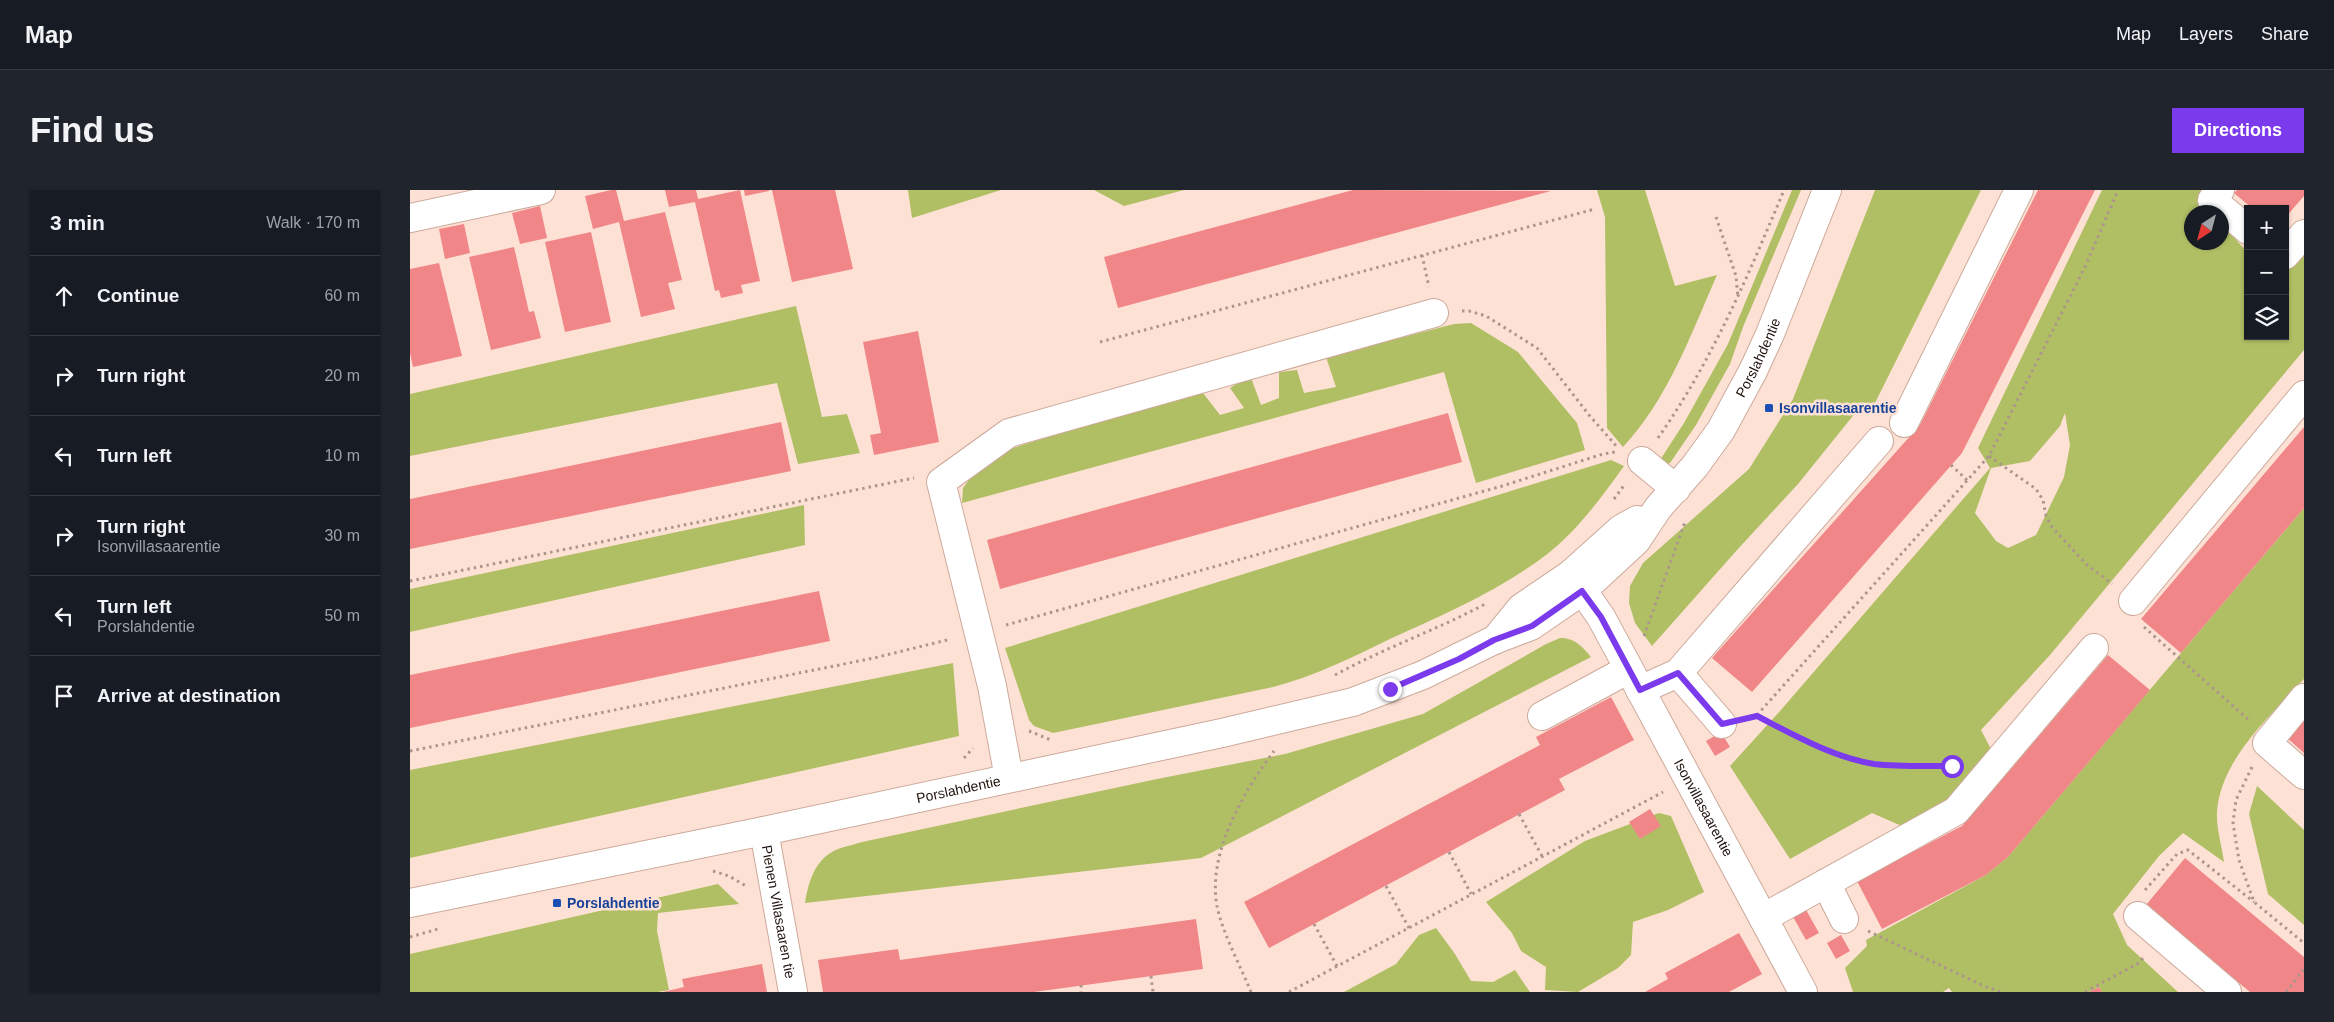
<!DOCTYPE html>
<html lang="en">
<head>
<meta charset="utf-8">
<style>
	:root { --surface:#171b24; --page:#20242c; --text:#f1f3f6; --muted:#9ea1a6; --line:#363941; --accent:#7c3aed }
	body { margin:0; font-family:Arial,sans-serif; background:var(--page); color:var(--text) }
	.controls { position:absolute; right:15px; top:15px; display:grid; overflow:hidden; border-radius:0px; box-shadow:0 1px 4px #0004 }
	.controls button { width:45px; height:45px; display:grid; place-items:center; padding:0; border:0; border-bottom:1px solid var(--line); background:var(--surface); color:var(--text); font:25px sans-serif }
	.compass { position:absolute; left:1774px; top:15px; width:45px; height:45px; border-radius:50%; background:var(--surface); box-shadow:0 1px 4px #0004; rotate:216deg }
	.stop { position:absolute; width:15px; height:15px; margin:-11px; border:4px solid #7c3aed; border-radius:50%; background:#fff }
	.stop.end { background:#7c3aed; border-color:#fff; box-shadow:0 1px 5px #0008 }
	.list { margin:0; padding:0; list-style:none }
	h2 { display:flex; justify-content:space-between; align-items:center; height:65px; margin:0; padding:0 20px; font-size:21px }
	h2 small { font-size:16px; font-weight:400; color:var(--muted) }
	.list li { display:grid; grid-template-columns:32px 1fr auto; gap:15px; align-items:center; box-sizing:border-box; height:80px; padding:0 20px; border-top:1px solid var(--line) }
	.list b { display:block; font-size:19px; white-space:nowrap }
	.list p { margin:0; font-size:16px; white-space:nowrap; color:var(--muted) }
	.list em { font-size:16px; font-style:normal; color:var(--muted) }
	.icon { flex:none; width:28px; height:28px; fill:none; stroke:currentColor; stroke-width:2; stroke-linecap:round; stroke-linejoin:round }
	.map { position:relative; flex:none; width:1894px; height:802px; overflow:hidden; border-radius:0px }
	header { display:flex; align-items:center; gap:30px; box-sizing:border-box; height:70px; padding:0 25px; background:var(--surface); border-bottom:1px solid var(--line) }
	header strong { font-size:24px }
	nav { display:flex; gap:28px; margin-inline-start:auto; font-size:18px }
	.intro { display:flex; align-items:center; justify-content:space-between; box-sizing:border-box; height:120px; padding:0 30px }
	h1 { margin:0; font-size:35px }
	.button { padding:12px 22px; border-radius:0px; background:var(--accent); color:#fff; font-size:18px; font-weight:700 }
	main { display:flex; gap:30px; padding:0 30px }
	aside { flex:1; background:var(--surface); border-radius:0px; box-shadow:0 1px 4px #0004 }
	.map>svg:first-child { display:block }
</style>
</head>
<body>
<header>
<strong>Map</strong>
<nav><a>Map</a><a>Layers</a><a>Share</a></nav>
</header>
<div class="intro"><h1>Find us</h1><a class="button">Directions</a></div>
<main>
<aside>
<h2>3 min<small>Walk · 170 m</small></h2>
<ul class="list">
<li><svg class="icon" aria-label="ahead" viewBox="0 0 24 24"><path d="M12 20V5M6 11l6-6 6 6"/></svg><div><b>Continue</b></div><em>60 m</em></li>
<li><svg class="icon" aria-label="right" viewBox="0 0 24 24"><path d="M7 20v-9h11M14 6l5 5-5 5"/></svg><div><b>Turn right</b></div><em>20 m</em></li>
<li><svg class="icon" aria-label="left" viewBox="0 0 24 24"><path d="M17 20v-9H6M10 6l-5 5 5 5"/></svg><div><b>Turn left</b></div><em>10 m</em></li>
<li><svg class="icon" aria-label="right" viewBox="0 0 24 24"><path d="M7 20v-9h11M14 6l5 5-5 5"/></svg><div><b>Turn right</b><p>Isonvillasaarentie</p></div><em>30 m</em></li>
<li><svg class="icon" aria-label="left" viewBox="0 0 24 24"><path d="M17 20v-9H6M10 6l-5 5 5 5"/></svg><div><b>Turn left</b><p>Porslahdentie</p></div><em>50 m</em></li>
<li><svg class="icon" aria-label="arrive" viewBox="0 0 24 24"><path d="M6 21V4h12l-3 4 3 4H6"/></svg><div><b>Arrive at destination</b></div></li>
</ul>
</aside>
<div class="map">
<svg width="1894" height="802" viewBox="0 0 1894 802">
	<rect width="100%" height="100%" fill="#fee1d5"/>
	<g fill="#b0bf64" fill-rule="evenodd">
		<path d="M498,0H591L502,28Z"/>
		<path d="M684,0H774L714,16Z"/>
		<path d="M1187,0H1235L1265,96L1307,85C1281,144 1258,209 1213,257L1197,238L1195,27Z"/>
		<path d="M1382,0H1391L1333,137L1320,174L1286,235L1260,273L1256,275L1250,270L1274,233L1318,154Z"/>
		<path d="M1465,0H1571L1462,219L1450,217L1388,294L1327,360L1242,456L1225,433L1219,413L1220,396L1233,373L1339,279L1383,209Z"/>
		<path d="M1692,0H1800L1803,22H1782V52H1812V34L1838,63V146H1875V75L1894,58V160L1640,465L1571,540L1582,561L1543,610L1494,637L1462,623L1380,669L1320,576L1370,521L1580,278L1568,258ZM1655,223L1660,255L1654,287L1626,345L1598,358L1586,351L1565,323L1581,278L1620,271L1650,236Z"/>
		<path d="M386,116L412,227L437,224L450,263L388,274L367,193L0,266V204Z"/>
		<path d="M1061,133L1108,162L1167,233L1175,260L1066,293L1034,182L552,313L553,298L567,279L600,259L790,199L810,225L834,218L820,198L840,185L851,215L869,208V182L887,180L894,203L926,197L916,167L1044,134Z"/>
		<path d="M1201,270L1214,276C1191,308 1168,340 1136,365C1090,400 1035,424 982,448C943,467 905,486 863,497L643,543L624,536L619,530L595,458Z"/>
		<path d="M394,315L395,355L0,442V399Z"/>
		<path d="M1894,318V489C1861,525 1810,570 1807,622C1806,638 1812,656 1814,672L1773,643L1749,666L1703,724L1717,755L1768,802H1692L1689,797L1679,802H1542L1539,798L1533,802H1443L1435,778L1457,756L1456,750L1576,685L1598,667Z"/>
		<path d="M1150,448C1165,448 1172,456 1181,467L791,668L395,713C398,694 404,672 422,662C430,657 443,655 452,652L747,589L875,564L1013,524L1136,454Z"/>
		<path d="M543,473L549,546L0,668V580Z"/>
		<path d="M1847,596L1894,640V735L1858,704L1839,624Z"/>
		<path d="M1249,623L1261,626L1294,702L1258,720L1223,732L1221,765L1208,778L1168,802L1135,800L1136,777L1111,761L1102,743L1076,712L1175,651Z"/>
		<path d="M308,694L329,714L248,723L247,741L259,800L248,802H0V764Z"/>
		<path d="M1026,738L1045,764L1061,791L1083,792L1105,780L1120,802H934L986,774L1009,745Z"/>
	</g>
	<g fill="#f08687">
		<path d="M201,0H206L214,31L255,22L272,90L258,93L265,119L231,127L209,32L183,39L175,6Z"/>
		<path d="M255,0H286L288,9L330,0L350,91L331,95L333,103L311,108L309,100L305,101L285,12L259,17Z"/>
		<path d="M334,0H359V1L335,6Z"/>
		<path d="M362,0H425L443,79L382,92Z"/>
		<path d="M943,0L1141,1L708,118L694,67Z"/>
		<path d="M1628,0H1685L1552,263L1342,502L1302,468L1510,235Z"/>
		<path d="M1827,0H1894V6L1875,28V19H1843L1824,3Z"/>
		<path d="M130,16L137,48L110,54L102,23Z"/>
		<path d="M54,34L60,63L35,69L29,39Z"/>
		<path d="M181,42L201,132L155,142L135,52Z"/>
		<path d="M104,57L119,122L124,121L131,148L81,160L59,67Z"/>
		<path d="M29,73L52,166L3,177L0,163V79Z"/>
		<path d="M508,141L529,252L464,265L460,245L471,243L453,152Z"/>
		<path d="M1038,223L1052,272L590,399L577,350Z"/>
		<path d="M371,232L381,281L0,359V309Z"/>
		<path d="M1894,237V318L1771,463L1731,429Z"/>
		<path d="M409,401L420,451L0,538V485Z"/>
		<path d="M1698,465L1740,500L1598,667L1576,685L1472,739L1447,691L1552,636Z"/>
		<path d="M1201,507L1224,550L1149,589L1155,600L859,758L834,712L1130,555L1126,547Z"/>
		<path d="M1894,526V563L1876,547Z"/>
		<path d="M1311,542L1320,557L1305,566L1296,551Z"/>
		<path d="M1240,619L1251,636L1230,649L1219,632Z"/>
		<path d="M1775,668L1894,767V802H1840L1736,715Z"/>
		<path d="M1395,718L1409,743L1396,750L1382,725Z"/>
		<path d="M786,729L793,779L624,802H413L408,770L488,759L490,770Z"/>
		<path d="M1329,743L1352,784L1319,802H1235L1258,789L1255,783Z"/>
		<path d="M1431,745L1440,761L1426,769L1417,753Z"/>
		<path d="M352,774L357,802H253L274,797L272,789Z"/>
		<path d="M1689,797L1692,802H1679Z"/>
	</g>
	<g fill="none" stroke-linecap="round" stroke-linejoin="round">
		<defs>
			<g id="minor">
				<path d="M1810,0L1802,10L1838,40"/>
				<path d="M0,28L131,0"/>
				<path d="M1875,65L1894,44"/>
				<path d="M1494,233L1609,0"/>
				<path d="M1232,271L1266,299"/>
				<path id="s1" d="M1161,384L1191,427L1393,802"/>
				<path d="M1723,411L1894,205"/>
				<path d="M1085,450L1111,418L1161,384L1211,339L1227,330"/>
				<path d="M1268,483L1312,534"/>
				<path d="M1230,500L1268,483L1469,251"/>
				<path d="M1894,508L1857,553L1894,585"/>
				<path d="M1132,526L1219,479"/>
				<path d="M599,588L582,496L531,292L599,243L1024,123"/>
				<path id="s2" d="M354,641L383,802"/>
				<path d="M1416,693L1434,729"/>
				<path id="s3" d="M0,713L354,641L812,543L943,512L1013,485L1084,450L1121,436L1172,401L1226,351L1248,318L1285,276L1311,240L1343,181L1360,144L1417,0"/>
				<path d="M1728,726L1817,802"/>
				<path d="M1353,728L1546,621L1684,458"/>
			</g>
		</defs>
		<use href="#minor" stroke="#ccaa9b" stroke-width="30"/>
		<g stroke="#ac958c" stroke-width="3" stroke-dasharray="2.5 4" stroke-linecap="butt">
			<path d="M1306,27L1326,86L1328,108"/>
			<path d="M1012,65L1019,97"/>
			<path d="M1052,121H1059L1076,126L1127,158L1179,225L1208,258"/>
			<path d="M690,152L1185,19"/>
			<path d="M1248,248C1302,171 1338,86 1374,0"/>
			<path d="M1579,266L1626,299L1633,310L1636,326L1642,337L1676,374L1702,394"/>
			<path d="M1541,275L1557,290"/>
			<path d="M1204,309L1215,294"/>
			<path d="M0,391L504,288"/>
			<path d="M596,435L1092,296L1193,264L1205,262"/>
			<path d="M1734,437L1840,531"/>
			<path d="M1234,446L1275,332"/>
			<path d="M925,485C974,458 1027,440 1077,413"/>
			<path d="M1347,525L1579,266L1675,77L1708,0"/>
			<path d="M1339,527L1347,525C1384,545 1422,567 1464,574C1490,577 1516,576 1541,576"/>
			<path d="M619,541L641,550"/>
			<path d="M0,561L464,468L541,449"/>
			<path d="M554,568L563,558"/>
			<path d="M1842,577L1826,610L1823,633L1829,670L1844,712L1894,753"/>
			<path d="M1109,624L1132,666"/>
			<path d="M1039,662L1061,704"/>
			<path d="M303,681L319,686L336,696"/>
			<path d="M976,696L999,738"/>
			<path d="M1735,700L1767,664L1778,660L1844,712"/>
			<path d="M904,734L927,776"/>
			<path d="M1458,741L1574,796L1591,802"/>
			<path d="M0,747L28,739"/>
			<path d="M741,786L743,802"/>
			<path d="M671,795V802"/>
			<path d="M841,802C831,777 812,742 807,716C797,663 834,601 864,561"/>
			<path d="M879,802L1253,602"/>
			<path d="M1675,802L1729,773L1733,768"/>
			<path d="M1876,802L1894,779"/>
		</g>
		<use href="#minor" stroke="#fff" stroke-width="28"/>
	</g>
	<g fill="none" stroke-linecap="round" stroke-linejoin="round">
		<path stroke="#7c3aed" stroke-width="6" d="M980,499L1049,469L1084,450L1122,436L1172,401L1191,427L1230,500L1268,483L1312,534L1347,526C1384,545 1422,567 1464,574C1490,577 1516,576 1542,576"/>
	</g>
	<g fill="#1a4fb4" stroke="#fee1d5" stroke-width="2">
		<rect x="1354" y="213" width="10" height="10" rx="2.5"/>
		<rect x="142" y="708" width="10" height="10" rx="2.5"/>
	</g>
	<g text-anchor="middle" stroke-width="5" stroke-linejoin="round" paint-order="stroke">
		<g font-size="14" fill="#20130e" stroke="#fee1d5">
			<text dy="5" stroke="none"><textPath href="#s3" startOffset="1515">Porslahdentie</textPath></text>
			<text dy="5" stroke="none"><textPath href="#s3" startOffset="560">Porslahdentie</textPath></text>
			<text dy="5" stroke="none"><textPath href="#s1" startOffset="269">Isonvillasaarentie</textPath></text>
			<text dy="5" stroke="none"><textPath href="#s2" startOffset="82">Pienen Villasaaren tie</textPath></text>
		</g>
		<g font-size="14" font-weight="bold" fill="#164399" stroke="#fee1d5" text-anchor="start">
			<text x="1369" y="223">Isonvillasaarentie</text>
			<text x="157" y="718">Porslahdentie</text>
		</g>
	</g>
</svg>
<div class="controls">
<button>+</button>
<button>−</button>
<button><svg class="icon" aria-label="layers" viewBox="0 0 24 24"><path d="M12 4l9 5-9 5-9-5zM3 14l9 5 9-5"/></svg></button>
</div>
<svg class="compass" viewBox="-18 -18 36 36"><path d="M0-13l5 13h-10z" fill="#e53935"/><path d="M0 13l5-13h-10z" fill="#9ea1a6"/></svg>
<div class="stop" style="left:1542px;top:576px"></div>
<div class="stop end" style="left:980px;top:499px"></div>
</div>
</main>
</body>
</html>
